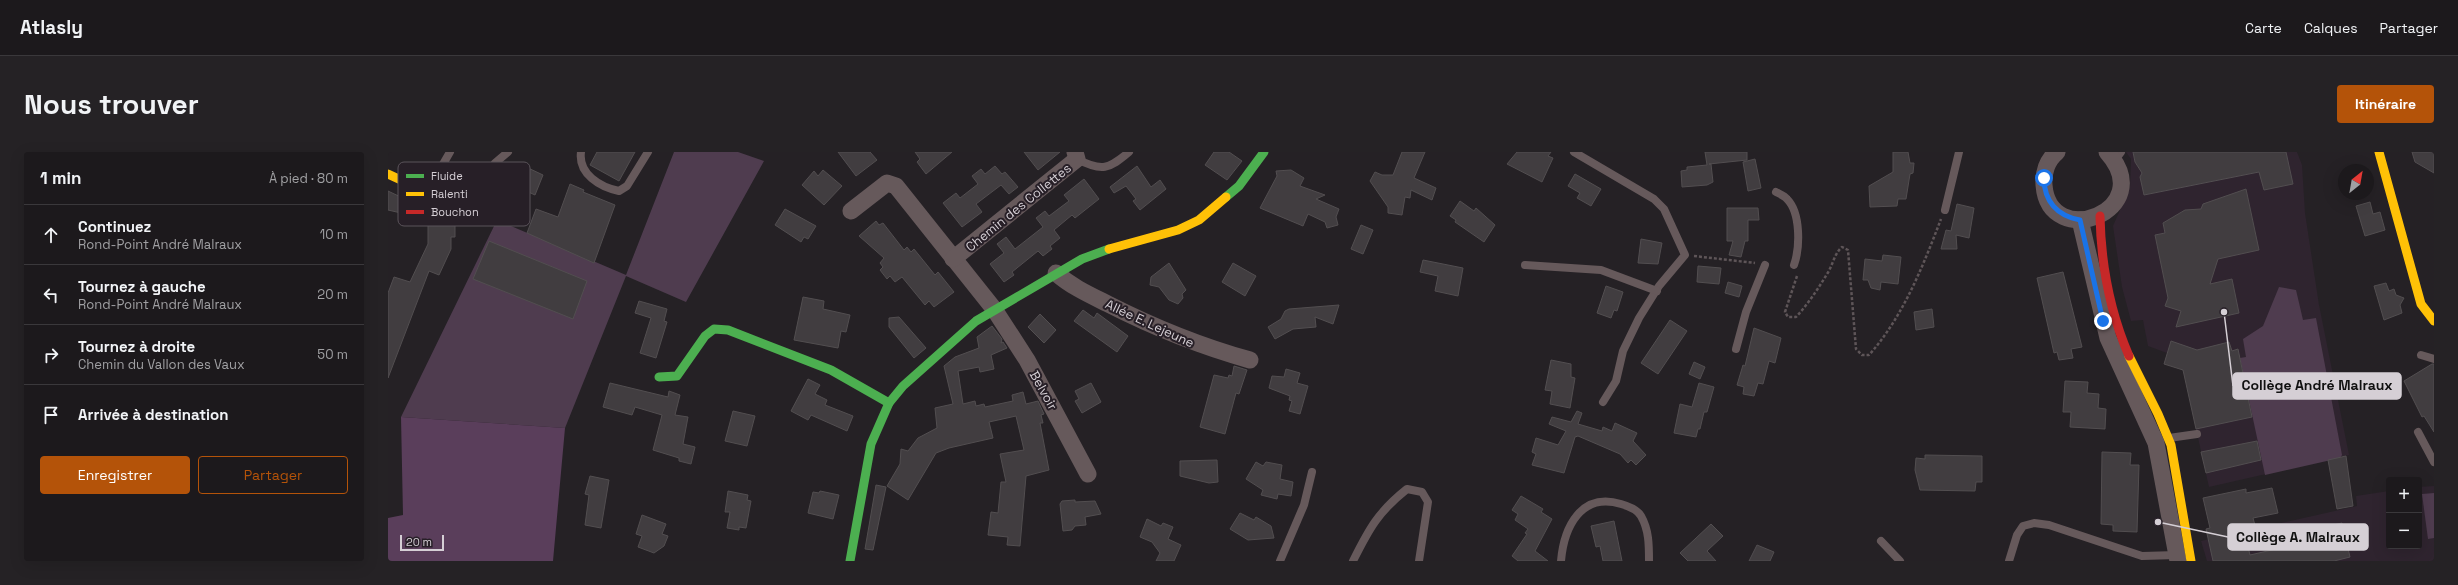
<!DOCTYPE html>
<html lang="fr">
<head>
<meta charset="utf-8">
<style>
	:root { --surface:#1c191c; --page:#252225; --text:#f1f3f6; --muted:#a0a0a3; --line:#3a383b; --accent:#b45309 }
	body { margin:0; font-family:"Space Grotesk",sans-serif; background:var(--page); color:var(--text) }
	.controls { position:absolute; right:12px; bottom:12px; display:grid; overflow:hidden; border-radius:4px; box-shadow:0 4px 16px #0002 }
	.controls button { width:36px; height:36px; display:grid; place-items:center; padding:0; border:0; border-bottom:1px solid var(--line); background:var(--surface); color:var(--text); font:20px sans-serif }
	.compass { position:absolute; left:1950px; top:12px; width:36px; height:36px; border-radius:50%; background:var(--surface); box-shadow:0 4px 16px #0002; rotate:31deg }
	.scale { position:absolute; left:12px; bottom:10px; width:44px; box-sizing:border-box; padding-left:4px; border:2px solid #d5cfd5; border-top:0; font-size:11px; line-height:14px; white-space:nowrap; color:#d5cfd5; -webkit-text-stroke:3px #271f27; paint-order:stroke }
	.stop { position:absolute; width:12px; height:12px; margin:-9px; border:3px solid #1a73e8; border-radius:50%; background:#fff }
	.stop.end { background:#1a73e8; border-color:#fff; box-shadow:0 1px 4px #0008 }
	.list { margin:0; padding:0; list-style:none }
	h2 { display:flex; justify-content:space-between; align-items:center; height:52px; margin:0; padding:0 16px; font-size:17px }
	h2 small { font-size:13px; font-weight:400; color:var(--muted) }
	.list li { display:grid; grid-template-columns:26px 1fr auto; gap:12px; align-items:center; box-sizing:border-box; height:60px; padding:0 16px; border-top:1px solid var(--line) }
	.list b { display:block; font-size:15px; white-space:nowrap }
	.list p { margin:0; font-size:13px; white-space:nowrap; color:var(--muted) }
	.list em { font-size:13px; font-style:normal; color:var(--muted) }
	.actions { display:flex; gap:8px; padding:12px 16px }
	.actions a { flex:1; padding:9px 0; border:1px solid var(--accent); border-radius:4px; text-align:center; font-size:14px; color:var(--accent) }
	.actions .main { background:var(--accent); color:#fff }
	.icon { flex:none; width:22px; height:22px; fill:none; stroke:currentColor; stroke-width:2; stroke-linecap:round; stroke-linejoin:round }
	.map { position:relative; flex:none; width:2046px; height:409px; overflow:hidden; border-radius:4px }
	header { display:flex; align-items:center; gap:24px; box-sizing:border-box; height:56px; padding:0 20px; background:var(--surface); border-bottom:1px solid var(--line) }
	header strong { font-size:19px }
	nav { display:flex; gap:22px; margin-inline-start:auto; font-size:14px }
	.intro { display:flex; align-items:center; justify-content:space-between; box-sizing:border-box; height:96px; padding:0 24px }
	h1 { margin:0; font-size:28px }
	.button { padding:10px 18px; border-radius:4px; background:var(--accent); color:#fff; font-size:14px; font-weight:700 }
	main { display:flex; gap:24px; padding:0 24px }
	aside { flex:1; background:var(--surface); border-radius:4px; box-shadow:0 4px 16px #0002 }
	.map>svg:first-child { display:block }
</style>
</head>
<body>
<header>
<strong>Atlasly</strong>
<nav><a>Carte</a><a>Calques</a><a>Partager</a></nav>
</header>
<div class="intro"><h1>Nous trouver</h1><a class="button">Itinéraire</a></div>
<main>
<aside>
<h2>1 min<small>À pied · 80 m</small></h2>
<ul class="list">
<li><svg class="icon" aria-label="ahead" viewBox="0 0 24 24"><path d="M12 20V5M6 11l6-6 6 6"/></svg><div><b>Continuez</b><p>Rond-Point André Malraux</p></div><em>10 m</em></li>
<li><svg class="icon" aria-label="left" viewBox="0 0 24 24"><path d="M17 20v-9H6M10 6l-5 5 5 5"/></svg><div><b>Tournez à gauche</b><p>Rond-Point André Malraux</p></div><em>20 m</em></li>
<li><svg class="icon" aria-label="right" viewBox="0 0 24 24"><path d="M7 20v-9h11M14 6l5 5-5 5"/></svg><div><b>Tournez à droite</b><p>Chemin du Vallon des Vaux</p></div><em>50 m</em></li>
<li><svg class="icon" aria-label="arrive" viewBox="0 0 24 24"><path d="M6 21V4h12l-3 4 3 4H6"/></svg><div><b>Arrivée à destination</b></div></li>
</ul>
<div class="actions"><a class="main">Enregistrer</a><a>Partager</a></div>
</aside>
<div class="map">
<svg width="2046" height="409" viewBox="0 0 2046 409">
	<rect width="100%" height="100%" fill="#252125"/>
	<g fill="#2f242f">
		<path d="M1738,0H1909L1914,13L1917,61L1931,153L1961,303L1821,335L1795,218L1776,212L1779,201L1760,194L1755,168L1743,169L1734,135L1725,74L1742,35L1743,7Z"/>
		<path d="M2046,334V409H1819L1813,389L1969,354L1968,344L2001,339V394H2031V335Z"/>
	</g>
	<g fill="#4f3c4f">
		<path d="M286,0H350L376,9L298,150L238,124L177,276L13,265L109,68L238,123Z"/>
		<path d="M1891,135L1908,138L1915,168L1928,166L1954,303L1952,306L1877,323L1852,206L1858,205L1855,187L1875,174Z"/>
		<path d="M2046,341V386L2040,387L2034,342Z"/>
	</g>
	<path fill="#5a3e5b" d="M13,265L177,276L165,409H0V366L15,363Z"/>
	<g fill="#413d40" stroke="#524e50">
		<path d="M209,0H247L231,29L202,13Z"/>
		<path d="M450,0H482L489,8L468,24Z"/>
		<path d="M527,0H564L538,22L529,10L532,7Z"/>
		<path d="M636,0H672L650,18Z"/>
		<path d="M826,0H841L854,9L839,28L817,13Z"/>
		<path d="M1014,0H1037L1026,26L1048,36L1044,48L1023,38L1022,46L1017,45L1014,63L1000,61V55L982,29L987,20L994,23H1005Z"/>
		<path d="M1129,0H1163L1160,4L1165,6L1154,30L1119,12Z"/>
		<path d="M1317,0H1359V8L1321,12H1323L1325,30L1319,33L1294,35L1293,19L1299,18V15L1319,13Z"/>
		<path d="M1505,0H1520L1522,11H1526L1525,21L1522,22L1518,47H1510L1509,54L1482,55L1481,34L1505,20Z"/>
		<path d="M1745,0H1898L1905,32L1876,38L1871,20L1756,43L1752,25L1754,21L1747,10Z"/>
		<path d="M2024,0H2046V21L2027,10Z"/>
		<path d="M1367,7L1373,36L1360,39L1355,10Z"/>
		<path d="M607,14L614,22L617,20L630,35L621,42L613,33L588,52L594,60L574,75L555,51L568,41L572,46L590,32L584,24L593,17L597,22Z"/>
		<path d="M749,14L763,35L772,28L778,37L752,58L745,49L748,47L738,34L726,41L722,35Z"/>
		<path d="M138,15L155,23L147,43L127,34Z"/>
		<path d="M435,18L454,34L436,53L414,33L426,19L430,24Z"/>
		<path d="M903,18L916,26L912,34L937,43L928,47L951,57L948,65L950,73L939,76L937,70L920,62L915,74L872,56L889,24L888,19Z"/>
		<path d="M1187,22L1213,37L1203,54L1189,46L1192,41L1180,34Z"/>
		<path d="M696,27L711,47L687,66L684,63L666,78L672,86L662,94L664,97L655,104L650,99L624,120L626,123L616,130L602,112L616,101L609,92L618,85L627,97L655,75L648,66L657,59L661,64L681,49L676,43Z"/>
		<path d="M182,32L196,38L195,40L227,53L206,111L139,81L148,57L170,65Z"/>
		<path d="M1858,37L1871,98L1830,107L1822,132L1844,127L1851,161L1788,175L1793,159L1777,154L1780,146L1767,83L1777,81L1775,71L1797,58L1813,57L1815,52Z"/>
		<path d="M0,39L19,48L13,61L0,58Z"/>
		<path d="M1072,49L1086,59L1088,56L1107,73L1096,90L1067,70L1068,68L1062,64Z"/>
		<path d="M1982,50L1985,62L1992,60L1997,78L1977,84L1968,54Z"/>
		<path d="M1569,52L1586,56L1581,86L1568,83L1569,97H1553L1558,78L1563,79Z"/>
		<path d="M1339,56H1370L1371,68H1360V89H1357L1353,105L1341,103L1345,89H1339Z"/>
		<path d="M397,57L428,74L420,87L416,85L413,90L387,73Z"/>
		<path d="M63,66V73L67,72V85H63V97L51,123L41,119L0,226V141L6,125L22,130L40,92V67Z"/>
		<path d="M488,69L491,73L495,71L516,98L519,95L523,100L526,97L547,123L550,120L566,140L546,155L541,149L537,153L514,125L507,130L502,124L499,127L492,118L495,115L492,111L496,106L471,84Z"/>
		<path d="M973,73L985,78L975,102L963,97Z"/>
		<path d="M1253,87L1274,91L1270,112L1250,111Z"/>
		<path d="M101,89L199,129L185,167L85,127Z"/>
		<path d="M1495,103L1513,105L1510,132L1493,130L1492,138L1483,136L1480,128H1475L1477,107L1494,109Z"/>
		<path d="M1035,108L1075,116L1070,144L1047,139L1050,124L1032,120Z"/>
		<path d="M781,111L798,138L794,142L795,146L790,152L781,148L771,135L762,133L763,125Z"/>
		<path d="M845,111L868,124L857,144L834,130Z"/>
		<path d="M1310,114L1333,116L1331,132L1309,130Z"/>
		<path d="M1675,120L1694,195L1683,197L1685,206L1671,208L1669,200L1666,201L1649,126Z"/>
		<path d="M1340,130L1354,134L1351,145L1337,141Z"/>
		<path d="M1998,131L2001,139L2006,137L2008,143L2016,146L2012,153L2014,161L1996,168L1986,134Z"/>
		<path d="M1218,134L1235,140L1229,159L1226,158L1223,166L1209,161Z"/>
		<path d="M415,145L436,149L435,157L462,163L458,180L453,179L450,196L406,188Z"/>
		<path d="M251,149L279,157L276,169L279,170L268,206L252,201L263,166L247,161Z"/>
		<path d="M951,153L945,172L927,165L928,175L905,177L887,187L880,175L893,167L897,159L901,157Z"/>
		<path d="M1544,157L1546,175L1528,178L1526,160Z"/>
		<path d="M695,158L706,166L709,161L740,184L729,200L686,169Z"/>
		<path d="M652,162L668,178L656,191L640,175Z"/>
		<path d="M511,165L538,196L526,206L501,175V166Z"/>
		<path d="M1282,168L1299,179L1270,222L1253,211Z"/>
		<path d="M604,174L614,187L613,191L615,190L619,196L603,203L606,217L592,220L591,215L570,219L575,252L587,249L588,254L596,252L597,255L625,249L624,243L635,240L638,252L650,249L656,262L653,263L655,271H652L661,318L638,324L632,394L619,393L620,385L600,383L603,360L610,361L613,330H618L612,302L636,298L628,264L601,270L605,286L561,296L548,301L520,348L499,334L512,312L513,297L520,299L530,286L549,276L547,256L565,252L556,214L567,205L591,196L589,185Z"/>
		<path d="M1366,176L1393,186L1387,211L1381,209L1375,232L1370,231L1366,244L1355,242L1356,235L1349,233L1355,213L1357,214Z"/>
		<path d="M1783,189L1809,198L1841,190L1844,199L1850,197L1864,265L1808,277L1795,218L1776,212Z"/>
		<path d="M1163,208L1183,212V225L1187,226L1182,256L1162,252L1164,239L1157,238Z"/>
		<path d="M1306,210L1317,215L1312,227L1301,222Z"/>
		<path d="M2044,212H2046V280L2036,264L2034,265L2016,229Z"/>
		<path d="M846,214L859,218L851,242L848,241L837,282L812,275L826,223L840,226L841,223L844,224Z"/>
		<path d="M898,217L912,221L909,231L920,234L912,262L901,259L904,249L901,248L902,244L881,236L884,224L896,225Z"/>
		<path d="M420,227L432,233L427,242L439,248L437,253L465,264L459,279L423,263L420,268L403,259Z"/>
		<path d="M1677,229L1700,230L1699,241L1711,242L1710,256L1718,257L1717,277L1682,275L1683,260H1675Z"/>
		<path d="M222,231L280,245L281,239L292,243L287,263L300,265L295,292L307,295L303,312L291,309V306L265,298L274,263L247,255L244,263L215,255Z"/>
		<path d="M703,231L713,250L694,261L687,249L691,247L687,239Z"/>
		<path d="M1311,231L1326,235L1319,260H1316L1312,277H1310L1308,285L1286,281L1292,252L1304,255Z"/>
		<path d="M345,259L367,264L359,294L337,289Z"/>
		<path d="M1189,259L1194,261L1190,272L1214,279L1215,275L1224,279L1227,271L1249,281L1245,289L1258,303L1248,313L1243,308L1240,311L1232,302L1190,284L1187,285L1176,321L1144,313L1148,302L1144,300L1148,286L1170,293L1178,279L1161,272L1164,265L1183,270Z"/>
		<path d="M1869,289L1873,308L1818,321L1813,300Z"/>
		<path d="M1714,300L1743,301L1742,313H1751L1749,380L1725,379V373L1713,372Z"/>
		<path d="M1537,303L1594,304V330H1588L1587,339L1532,338L1527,318L1528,306L1537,307Z"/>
		<path d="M1958,304L1965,354L1949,357L1940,308Z"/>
		<path d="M829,308L830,330L821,331L792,324V309Z"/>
		<path d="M868,310L875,314L878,310L894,313L892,327L905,330L903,344L890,342L889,347L873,343L875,338L858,327Z"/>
		<path d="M202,324L221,328L213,376L197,373L201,343L197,342Z"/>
		<path d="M488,333L498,335L485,398L477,397Z"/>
		<path d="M1884,336L1890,361L1865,366L1868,377L1856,379L1862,403L1910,392L1909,384L1924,381V378L1954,371L1962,405L1946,409H1825L1818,377L1822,376L1815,346L1858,337V341Z"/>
		<path d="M340,339L360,343L359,348L363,349L358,376L351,375V378L339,376L342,360H337Z"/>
		<path d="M432,339L451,343L445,367L420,361L425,340L431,341Z"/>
		<path d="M1133,344L1155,357L1153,360L1164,367L1147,399L1160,409H1130L1124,404L1139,382L1137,381L1140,377L1127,368L1130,362L1124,358Z"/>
		<path d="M687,348V350L707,349L713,362L697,365L698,373L687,374L684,378L675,379L672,352L674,349Z"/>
		<path d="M852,361L866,368L868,365L883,374L886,386L860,388L842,377Z"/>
		<path d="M254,363L278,372L274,382L280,384L276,394L266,401L250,395L254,384L248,382Z"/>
		<path d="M759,367L773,374L775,371L785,375L780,387L793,393L786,409H768L772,401L764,390L752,385Z"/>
		<path d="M1226,369L1234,409H1215L1212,394L1208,395L1203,374Z"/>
		<path d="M1323,372L1335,384L1319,399L1328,409H1300L1292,401Z"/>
		<path d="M1369,393L1386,400L1382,409H1361Z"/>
	</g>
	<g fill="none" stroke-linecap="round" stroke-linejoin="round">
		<g stroke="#5e5558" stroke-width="2.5" stroke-dasharray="3 2" stroke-linecap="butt">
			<path d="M1306,104L1367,111"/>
			<path d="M1409,124L1397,160L1400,165H1408C1420,152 1430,137 1439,122C1445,113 1446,102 1454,95L1460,98L1468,197L1474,203H1481C1515,165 1535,114 1553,67"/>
		</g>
		<g stroke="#66595b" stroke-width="8">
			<path d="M62,0L39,40L65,53H74L84,46L107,11L120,0"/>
			<path d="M193,0C190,22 212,35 231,39L239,34L260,0"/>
			<path d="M1186,0L1266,47L1276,57L1297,103L1271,134L1251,166L1235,199L1228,229L1215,250"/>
			<path d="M689,7C714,20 721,17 741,0"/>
			<path d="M1727,8L1733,0"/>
			<path d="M1388,40C1392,42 1397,44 1399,47C1413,61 1412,96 1406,113"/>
			<path d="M1557,58L1571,0"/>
			<path d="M1137,113L1213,118L1269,139"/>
			<path d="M1348,197L1358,160L1377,113"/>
			<path d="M2033,203L2046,207"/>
			<path d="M2030,280L2046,310"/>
			<path d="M1781,286L1809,282"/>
			<path d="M1493,389L1512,409"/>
			<path d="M892,409L916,353L924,320"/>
			<path d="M965,409C981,377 990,360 1019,337L1034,340L1040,350L1031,409"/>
			<path d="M1173,409C1176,375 1193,340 1233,352C1240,354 1249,357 1253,364C1261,378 1261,393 1261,409"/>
			<path d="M1621,409L1629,383L1635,374L1646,371L1661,373L1754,404L1789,403"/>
		</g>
		<g stroke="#66595b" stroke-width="17">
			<path d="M1669,0C1659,8 1655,21 1656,33C1661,100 1772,59 1719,0"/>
			<path d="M463,59L499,31L508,34L606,157L639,208L700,322"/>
			<path d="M1692,68L1720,186L1768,291L1790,409"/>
			<path d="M565,107L689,7L687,0"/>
			<path d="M668,121C684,135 702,143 720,152C767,176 812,194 862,208"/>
		</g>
		<g stroke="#4caf50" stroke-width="9">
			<path d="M838,45L851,34L876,0"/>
			<path d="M271,225L289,224L317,184L326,177L340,178L443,218L501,251"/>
			<path d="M462,409L483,292L501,251L515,234L588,169L694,107L721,97"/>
		</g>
		<g stroke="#ffc107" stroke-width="9">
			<path d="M1991,0L2033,152L2046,169"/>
			<path d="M0,22L39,40"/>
			<path d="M721,97L790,78L811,68L838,45"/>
			<path d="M1741,204L1770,262L1783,293L1803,409"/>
		</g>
		<path stroke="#c62828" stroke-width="9" d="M1712,64C1713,112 1722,160 1741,204"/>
	</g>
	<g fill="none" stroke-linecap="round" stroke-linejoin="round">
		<path stroke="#1a73e8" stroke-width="5" d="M1656,26C1656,49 1669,64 1692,68L1715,169"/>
	</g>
	<g text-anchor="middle" stroke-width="4" stroke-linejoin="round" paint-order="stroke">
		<g font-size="13" fill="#d5cfd5" stroke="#271f27">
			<text transform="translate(630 55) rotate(-39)" y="5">Chemin des Collettes</text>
			<text transform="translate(762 171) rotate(25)" y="5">Allée E. Lejeune</text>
			<text transform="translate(656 238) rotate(61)" y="5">Belvoir</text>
		</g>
	</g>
	<rect x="10" y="10" width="132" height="64" rx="6" fill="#271f27" stroke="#5b545b" stroke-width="1"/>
	<rect x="18" y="22" width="18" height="4" fill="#4caf50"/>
	<rect x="18" y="40" width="18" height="4" fill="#ffc107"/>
	<rect x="18" y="58" width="18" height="4" fill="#c62828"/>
	<g font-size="11" fill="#d5cfd5">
		<text x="43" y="28">Fluide</text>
		<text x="43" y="46">Ralenti</text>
		<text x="43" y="64">Bouchon</text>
	</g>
	<path fill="none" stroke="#d5cfd5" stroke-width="1.5" d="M1836 160L1845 234M1770 370L1840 385"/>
	<g fill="#d5cfd5" stroke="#271f27" stroke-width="1.5">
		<circle cx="1836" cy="160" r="4"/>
		<circle cx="1770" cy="370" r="4"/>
	</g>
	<g fill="#d5cfd5" stroke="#d5cfd5" stroke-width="1.5">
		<rect x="1845" y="221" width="168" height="26" rx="4"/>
		<rect x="1840" y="372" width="140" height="26" rx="4"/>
	</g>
	<g font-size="14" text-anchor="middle" font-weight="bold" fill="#111">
		<text x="1929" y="238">Collège André Malraux</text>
		<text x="1910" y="390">Collège A. Malraux</text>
	</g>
</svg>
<div class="controls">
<button>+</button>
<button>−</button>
</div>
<svg class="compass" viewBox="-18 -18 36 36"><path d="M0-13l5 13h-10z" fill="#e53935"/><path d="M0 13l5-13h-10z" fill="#a0a0a3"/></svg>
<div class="scale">20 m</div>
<div class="stop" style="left:1656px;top:26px"></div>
<div class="stop end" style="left:1715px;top:169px"></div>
</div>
</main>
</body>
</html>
